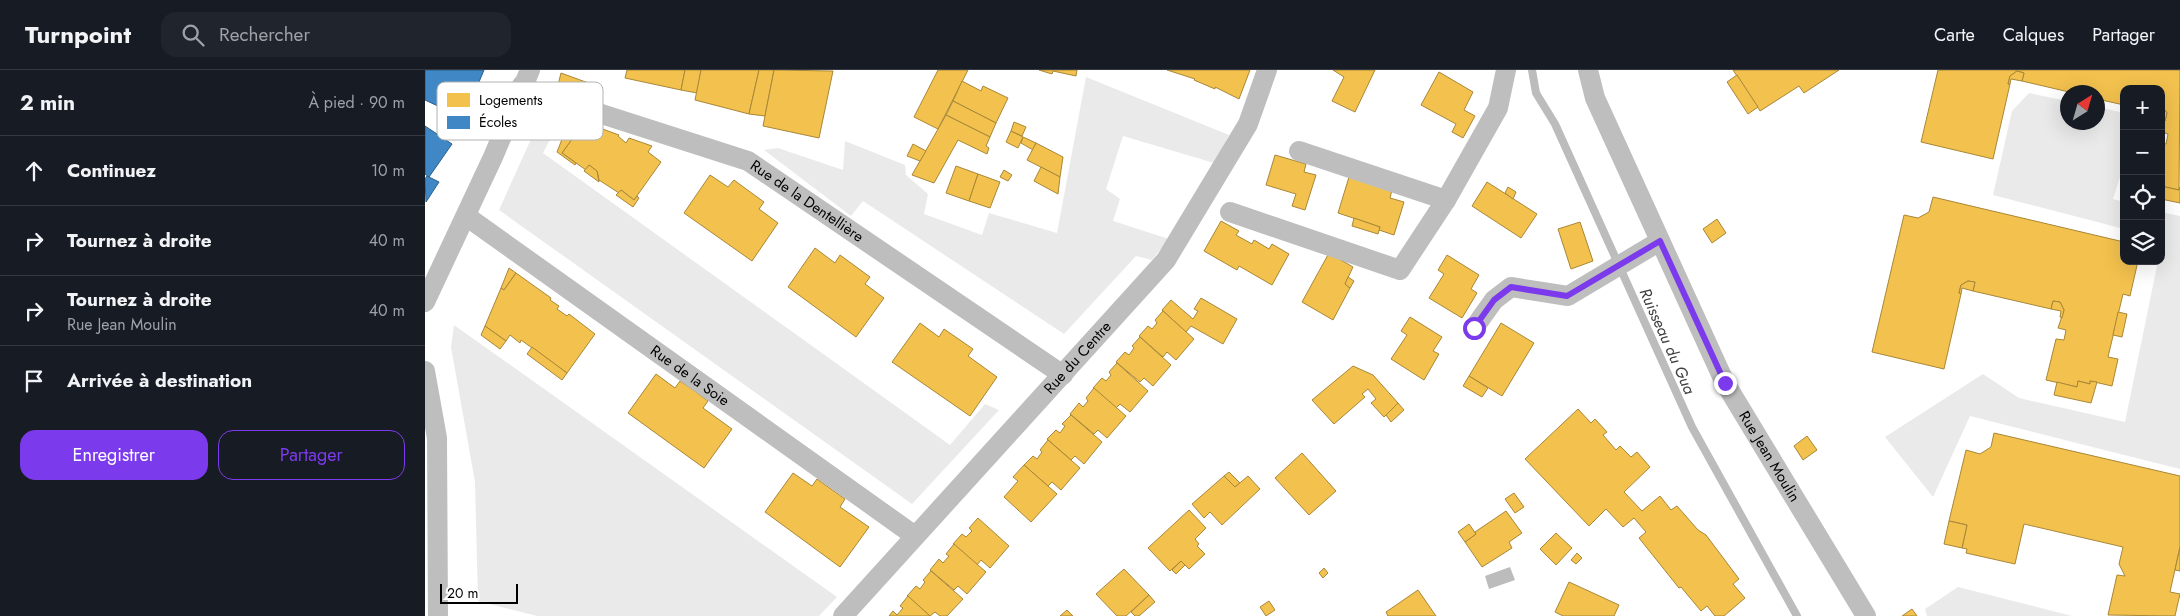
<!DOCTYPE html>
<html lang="fr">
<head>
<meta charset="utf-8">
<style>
	:root { --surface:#171b24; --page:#20242c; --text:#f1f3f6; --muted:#9ea1a6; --line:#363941; --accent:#7c3aed }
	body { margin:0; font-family:Jost,sans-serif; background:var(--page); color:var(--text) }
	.controls { position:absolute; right:15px; top:15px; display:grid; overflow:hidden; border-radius:10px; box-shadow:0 5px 20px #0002 }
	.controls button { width:45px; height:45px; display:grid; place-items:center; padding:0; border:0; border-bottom:1px solid var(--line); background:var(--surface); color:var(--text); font:25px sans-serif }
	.compass { position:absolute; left:1635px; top:15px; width:45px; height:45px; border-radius:50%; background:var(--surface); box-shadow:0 5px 20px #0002; rotate:37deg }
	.scale { position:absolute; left:15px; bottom:12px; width:78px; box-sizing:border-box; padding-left:5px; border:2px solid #000; border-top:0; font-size:14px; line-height:18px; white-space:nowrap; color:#000; -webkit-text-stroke:4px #fff; paint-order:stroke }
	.stop { position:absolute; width:15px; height:15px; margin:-11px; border:4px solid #7c3aed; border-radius:50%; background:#fff }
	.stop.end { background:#7c3aed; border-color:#fff; box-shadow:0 1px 5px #0008 }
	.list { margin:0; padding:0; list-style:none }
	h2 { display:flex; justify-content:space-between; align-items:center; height:65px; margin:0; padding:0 20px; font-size:21px }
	h2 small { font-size:16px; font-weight:400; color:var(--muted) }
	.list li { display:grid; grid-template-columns:32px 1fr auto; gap:15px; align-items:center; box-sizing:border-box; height:70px; padding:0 20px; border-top:1px solid var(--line) }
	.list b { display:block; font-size:19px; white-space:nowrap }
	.list p { margin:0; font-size:16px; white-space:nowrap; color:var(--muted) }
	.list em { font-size:16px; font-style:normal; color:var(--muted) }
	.actions { display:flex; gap:10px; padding:15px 20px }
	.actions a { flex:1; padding:11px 0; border:1px solid var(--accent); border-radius:15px; text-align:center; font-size:18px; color:var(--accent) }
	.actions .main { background:var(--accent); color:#fff }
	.icon { flex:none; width:28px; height:28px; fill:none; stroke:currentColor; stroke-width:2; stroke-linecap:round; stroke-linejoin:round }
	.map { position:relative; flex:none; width:1755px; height:546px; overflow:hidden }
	header { display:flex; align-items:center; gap:30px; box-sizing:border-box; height:70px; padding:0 25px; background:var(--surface); border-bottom:1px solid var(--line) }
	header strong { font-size:24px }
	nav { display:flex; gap:28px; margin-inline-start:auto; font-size:18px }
	.search { width:350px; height:45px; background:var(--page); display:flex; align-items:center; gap:12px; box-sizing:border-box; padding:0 18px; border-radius:15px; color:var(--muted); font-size:19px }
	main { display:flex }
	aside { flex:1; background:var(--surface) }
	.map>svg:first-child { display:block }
</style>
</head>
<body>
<header>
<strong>Turnpoint</strong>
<div class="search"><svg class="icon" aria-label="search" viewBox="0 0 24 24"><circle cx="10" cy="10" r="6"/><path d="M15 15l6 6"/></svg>Rechercher</div>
<nav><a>Carte</a><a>Calques</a><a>Partager</a></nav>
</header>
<main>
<aside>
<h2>2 min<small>À pied · 90 m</small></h2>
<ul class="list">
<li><svg class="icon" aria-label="ahead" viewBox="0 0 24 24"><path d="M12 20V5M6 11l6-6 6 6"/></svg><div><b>Continuez</b></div><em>10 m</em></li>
<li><svg class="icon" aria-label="right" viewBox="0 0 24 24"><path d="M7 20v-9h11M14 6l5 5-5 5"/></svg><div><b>Tournez à droite</b></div><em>40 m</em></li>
<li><svg class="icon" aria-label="right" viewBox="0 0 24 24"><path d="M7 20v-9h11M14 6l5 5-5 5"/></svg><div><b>Tournez à droite</b><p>Rue Jean Moulin</p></div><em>40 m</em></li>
<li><svg class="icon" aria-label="arrive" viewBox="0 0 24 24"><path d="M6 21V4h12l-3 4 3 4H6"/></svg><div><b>Arrivée à destination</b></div></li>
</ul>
<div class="actions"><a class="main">Enregistrer</a><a>Partager</a></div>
</aside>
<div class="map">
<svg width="1755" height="546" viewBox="0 0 1755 546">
	<rect width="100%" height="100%" fill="#fff"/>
	<g fill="#eaeaea">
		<path d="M661,7L804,65L789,93L698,66L681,119L695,129L688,151L744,169L727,190L711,186L639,264L438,131L426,146L339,80L353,78L418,100L420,71L480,95L481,105L503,124L499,144L557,165L564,143L632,163Z"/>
		<path d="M1604,23L1642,31V52H1672L1673,37L1699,43V94L1688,129L1699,132V159L1568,125L1587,41Z"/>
		<path d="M121,36L139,43L118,83L525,375L560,334L574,340L487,434L74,140Z"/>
		<path d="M1736,142L1755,146V399L1545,346L1508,427L1460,367L1558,304L1594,328L1700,352L1733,191H1736L1738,169Z"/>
		<path d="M29,255L412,527L394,546H112L53,531L50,412L26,277Z"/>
		<path d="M1533,517L1647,546H1502L1500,539Z"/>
	</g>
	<path fill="#bcbcbc" d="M1085,497L1090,510L1064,519L1060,506Z"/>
	<g fill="#f2c14e" stroke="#a98737">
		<path d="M202,0H260L256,20L200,8Z"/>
		<path d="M260,0H276L272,23L256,20Z"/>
		<path d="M276,0H334L324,44L270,30Z"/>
		<path d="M334,0H349L340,46L324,44Z"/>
		<path d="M349,0L408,1L394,68L338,56Z"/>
		<path d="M513,0H543L513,59L489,47Z"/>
		<path d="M614,0H652L651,6L628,1L627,4Z"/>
		<path d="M742,0H825L814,29L790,17V19L769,10L770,9Z"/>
		<path d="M950,0L930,42L907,31L919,7L908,0Z"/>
		<path d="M1308,0H1414L1379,23L1374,16L1335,41Z"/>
		<path d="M1513,0H1755L1754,120L1736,116V73L1741,74L1743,64L1736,62L1738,50L1740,51L1742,43L1736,35V19H1699V35L1672,29V22H1644L1597,11L1599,3L1592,1L1585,6L1583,14H1585L1568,89L1496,72Z"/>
		<path d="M1592,1L1599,3L1597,11L1586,9L1585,14H1583L1585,6Z"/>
		<path d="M1014,2L1048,22L1039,40L1050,46L1038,68L1027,62L1031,54L996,35Z"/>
		<path d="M136,3L177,18L174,29L133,15Z"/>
		<path d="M1312,5L1333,37L1323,44L1302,12Z"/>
		<path d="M537,11L556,21L558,16L583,28L571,53L528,31Z"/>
		<path d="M528,31L571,53L565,67L521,45Z"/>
		<path d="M1736,35L1742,43L1740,51L1738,50L1739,45L1736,44Z"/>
		<path d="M521,45L565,67L561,76L564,78L562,84L533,70L509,113L487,105Z"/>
		<path d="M153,50L194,65L193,66L201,73L204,68L227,76L223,82L236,92L209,130L196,120L194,123L174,110L172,101L164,95L161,100L137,83L150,65L145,62Z"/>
		<path d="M589,52L601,57L597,66L586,61Z"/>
		<path d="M141,59L150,65L137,83L151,93L150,95L132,82Z"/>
		<path d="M586,61L598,67L593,78L581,72Z"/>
		<path d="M598,67L611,73L608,80L596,73Z"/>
		<path d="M611,73L638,87L635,107L602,90Z"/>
		<path d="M488,74L501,81L495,91L482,86Z"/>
		<path d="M850,85L881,94L879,102L891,105L880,140L867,136L871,124L841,115Z"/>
		<path d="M164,95L172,101L174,112L159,101Z"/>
		<path d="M531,96L553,104L544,131L521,123Z"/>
		<path d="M616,97L635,107L633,124L609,111Z"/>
		<path d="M579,100L587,105L583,111L575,107Z"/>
		<path d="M553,104L575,112L565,138L544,131Z"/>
		<path d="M285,105L303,117L309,110L317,116L339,132L334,139L353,153L327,191L259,143Z"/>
		<path d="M924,107L967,120L965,128L979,132L969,165L954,160L955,157L913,143Z"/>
		<path d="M1062,112L1112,144L1096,168L1047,136Z"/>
		<path d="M1736,116L1754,120L1755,117V133L1736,129Z"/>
		<path d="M1083,117L1091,122L1088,129L1080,123Z"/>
		<path d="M196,120L209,130L212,126L214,128L208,137L191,125Z"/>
		<path d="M1508,127L1699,172V191H1713L1705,226L1698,224L1683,287L1693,289L1687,316L1665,311V314L1653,311L1652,317L1621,310L1631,269L1639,270L1641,260L1633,258L1639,240L1635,232L1628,231L1626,239L1548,221L1550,212L1543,211L1536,215L1534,223L1536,224L1519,299L1447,282L1479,145L1493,148L1504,142Z"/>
		<path d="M929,148L955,157L953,164L927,156Z"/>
		<path d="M1292,149L1301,163L1287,173L1278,159Z"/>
		<path d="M796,151L814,161L811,165L827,174L829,170L844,179L847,174L864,184L847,215L814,196L812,200L779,181Z"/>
		<path d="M1155,152L1168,191L1146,199L1133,159Z"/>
		<path d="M390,178L410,193L415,185L445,207L440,214L459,228L431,267L363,217Z"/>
		<path d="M904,183L928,197L920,214L925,218L908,250L877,232Z"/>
		<path d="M1022,185L1054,205L1046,219L1052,223L1037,248L1004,228L1019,204L1013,200Z"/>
		<path d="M84,198L91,203L79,220L76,218Z"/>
		<path d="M91,203L126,228L125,230L134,236L132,239L142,246L144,244L170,264L142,303L96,270L95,273L85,265L81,271L60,256L76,218L79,220Z"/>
		<path d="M923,207L929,211L925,218L920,214Z"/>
		<path d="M1543,211L1550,212L1548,221L1537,218L1536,224L1534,223L1536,215Z"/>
		<path d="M776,228L812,249L798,274L766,256L761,262L737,240L746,230L768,249L773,241L769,239Z"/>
		<path d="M1628,231L1635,232L1639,240L1637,248L1635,247L1636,241L1626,239Z"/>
		<path d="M738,241L769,269L751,290L742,282L738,287L714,266L723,256L727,259L732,253L730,250Z"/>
		<path d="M1693,242L1702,244L1697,267L1688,265Z"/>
		<path d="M985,247L1017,267L1008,281L1014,284L999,310L966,289L982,265L976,261Z"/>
		<path d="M495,253L514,267L519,259L548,279L543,286L572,307L545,346L467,292Z"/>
		<path d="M1076,253L1109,273L1077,326L1044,306Z"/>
		<path d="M60,256L81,271L75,279L56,265Z"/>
		<path d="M715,267L746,295L728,316L719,308L715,312L691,292L700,282L704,285L709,278L707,276Z"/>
		<path d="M107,277L142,303L137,310L102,284Z"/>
		<path d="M692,293L723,321L705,342L695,334L691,338L668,318L677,308L681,311L686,305L684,302Z"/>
		<path d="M928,296L948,305L973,333L959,347L946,333L951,329L943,319L937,324L940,327L909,354L887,330Z"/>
		<path d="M231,304L250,318L255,311L267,319L283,331L278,338L307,359L279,398L203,343Z"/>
		<path d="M1044,306L1063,318L1057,327L1038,316Z"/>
		<path d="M1653,311L1665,314V311L1672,312L1666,333L1629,325L1632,312L1652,317Z"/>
		<path d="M669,318L701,346L682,368L673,360L669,364L645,344L654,333L658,337L663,331L661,328Z"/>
		<path d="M973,333L979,340L966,352L961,345Z"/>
		<path d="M1153,339L1166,353L1170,349L1182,362L1178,365L1191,380L1195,376L1206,387L1212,382L1225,397L1199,422L1217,441L1235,426L1246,440L1252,436L1273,460L1281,465L1314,509L1308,514L1320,528L1299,546H1290L1282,536L1276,541L1256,517L1254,518L1214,468L1221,462L1209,448L1198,457L1181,439L1164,456L1100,389Z"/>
		<path d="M646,345L677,372L659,394L650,386L646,390L622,369L631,360L635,363L640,356L637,354Z"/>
		<path d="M1569,363L1755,406V477L1745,522L1755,524L1750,546L1683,545L1692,505L1700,506L1694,494L1698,477L1599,454L1590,494L1541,483L1542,479L1537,478L1542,455L1524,451L1541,380L1555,384L1566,377Z"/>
		<path d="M1382,366L1392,380L1378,390L1369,376Z"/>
		<path d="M623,370L655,398L636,420L627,412L623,416L599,395L608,386L612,389L617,382L615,380Z"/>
		<path d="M877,383L911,421L884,445L850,408Z"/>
		<path d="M599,395L632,424L606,452L579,427L593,411L588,407Z"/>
		<path d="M804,402L815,413L810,417L799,406Z"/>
		<path d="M368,403L387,416L392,409L420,429L415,437L444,457L415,497L340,442Z"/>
		<path d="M799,406L810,417L823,406L835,419L797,455L785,442L779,448L767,434Z"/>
		<path d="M1089,423L1099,437L1090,443L1080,429Z"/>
		<path d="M764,440L781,458L770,469L774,474L772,476L780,484L764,499L756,491L745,501L723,478Z"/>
		<path d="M1081,441L1097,463L1084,472L1087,478L1057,497L1040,472L1051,464L1050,462Z"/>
		<path d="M553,448L584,476L565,498L556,490L552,495L528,474L537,464L541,467L547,461L544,458Z"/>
		<path d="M1524,451L1542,455L1537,478L1519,474Z"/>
		<path d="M1044,454L1051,464L1040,472L1033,462Z"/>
		<path d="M1131,463L1147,478L1131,495L1115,479Z"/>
		<path d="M529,474L561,502L542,524L533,516L529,520L505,500L514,489L518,493L524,486L521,484Z"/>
		<path d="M1755,477V501L1750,500Z"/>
		<path d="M1152,483L1157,488L1151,494L1146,490Z"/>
		<path d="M756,491L760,495L751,504L747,500Z"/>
		<path d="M899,498L903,503L898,508L894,503Z"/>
		<path d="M699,499L724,525L701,546H692L671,524Z"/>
		<path d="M506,501L538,529L522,546H515L510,542L505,546L482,526L491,516L495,519L500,512L498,510Z"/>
		<path d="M1144,512L1194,535L1189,546H1138L1130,542Z"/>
		<path d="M993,520L1011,546H963L961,542Z"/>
		<path d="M724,525L730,532L714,546H710L706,542Z"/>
		<path d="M483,526L505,546H464L468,541L472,545L478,538L475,536Z"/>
		<path d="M844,531L850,540L841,546L835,537Z"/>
		<path d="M1487,539L1492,546H1477Z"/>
		<path d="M642,540L648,546H635Z"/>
	</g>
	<g fill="#3f88c5" stroke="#2c5f8a">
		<path d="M0,0H59L36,55L13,39L15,37L0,30Z"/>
		<path d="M0,56L27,74L4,107L0,104Z"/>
		<path d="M2,106L14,112L1,132L0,109Z"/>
	</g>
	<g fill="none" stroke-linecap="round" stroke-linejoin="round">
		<path stroke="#bcbcbc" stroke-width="8" d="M1107,0L1111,23L1130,54L1267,357L1372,546"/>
		<g stroke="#bebebe" stroke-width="20">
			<path id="s1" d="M1163,0L1170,28L1300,313L1441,546"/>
			<path id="s2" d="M97,15L111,23L323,91L638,305"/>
			<path d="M874,81L1021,130"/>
			<path d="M805,142L975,200L1021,130L1073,38L1081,0"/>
			<path id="s3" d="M41,146L490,466"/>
			<path d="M0,232L68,87L105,0"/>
			<path d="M1049,258L1069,230L1086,217L1143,226L1235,171"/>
			<path d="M0,301L12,368L13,546"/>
			<path id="s4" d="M418,546L741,190L823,54L842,0"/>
		</g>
	</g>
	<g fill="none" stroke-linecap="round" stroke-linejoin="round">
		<path stroke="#7c3aed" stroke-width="6" d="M1049,258L1069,230L1086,217L1142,226L1235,171L1300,313"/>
	</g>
	<g text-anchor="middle" stroke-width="5" stroke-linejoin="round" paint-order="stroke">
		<g font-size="15" fill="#000" stroke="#fff">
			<text dy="5" stroke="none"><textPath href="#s2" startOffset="310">Rue de la Dentellière</textPath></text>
			<text dy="5" stroke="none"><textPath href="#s4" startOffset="349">Rue du Centre</textPath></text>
			<text dy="5" stroke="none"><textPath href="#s3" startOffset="275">Rue de la Soie</textPath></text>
			<text dy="5" stroke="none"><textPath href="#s1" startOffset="428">Rue Jean Moulin</textPath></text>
		</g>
		<g font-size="16" font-style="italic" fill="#404040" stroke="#fff">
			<text transform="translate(1243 271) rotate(66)" y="6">Ruisseau du Gua</text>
		</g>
	</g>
	<rect x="12" y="12" width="166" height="58" rx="8" fill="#fff" stroke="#b2b2b2" stroke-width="1"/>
	<rect x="22" y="23" width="23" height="14" fill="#f2c14e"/>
	<rect x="22" y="46" width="23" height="13" fill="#3f88c5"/>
	<g font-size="14" fill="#000">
		<text x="54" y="35">Logements</text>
		<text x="54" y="57">Écoles</text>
	</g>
</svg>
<div class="controls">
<button>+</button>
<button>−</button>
<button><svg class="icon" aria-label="locate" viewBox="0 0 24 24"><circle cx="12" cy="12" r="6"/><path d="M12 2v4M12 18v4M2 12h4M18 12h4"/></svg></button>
<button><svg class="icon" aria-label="layers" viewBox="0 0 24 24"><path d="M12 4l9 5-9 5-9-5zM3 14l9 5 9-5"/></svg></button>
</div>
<svg class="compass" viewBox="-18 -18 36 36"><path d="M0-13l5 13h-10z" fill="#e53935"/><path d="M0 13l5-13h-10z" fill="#9ea1a6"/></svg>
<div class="scale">20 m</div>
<div class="stop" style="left:1049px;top:258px"></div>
<div class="stop end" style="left:1300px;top:313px"></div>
</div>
</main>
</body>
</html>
